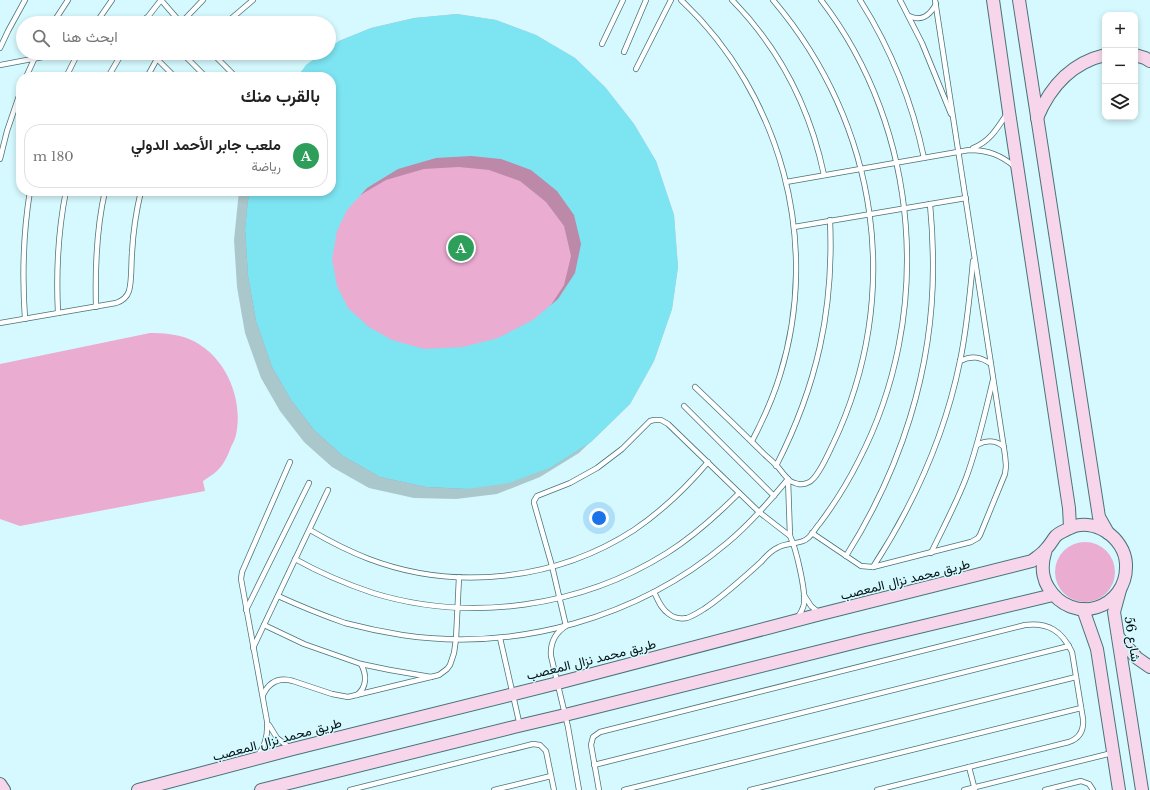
<!DOCTYPE html>
<html lang="ar">
<head>
<meta charset="utf-8">
<style>
	:root { --surface:#fff; --page:#f6f6f6; --text:#222; --muted:#767676; --line:#e0e0e0; --accent:#a62d82 }
	body { margin:0; font-family:"Libre Baskerville",Vazirmatn,serif; background:var(--page); color:var(--text); direction:rtl }
	.controls { position:absolute; right:12px; top:12px; display:grid; overflow:hidden; border-radius:8px; box-shadow:0 2px 6px #0003 }
	.controls button { width:36px; height:36px; display:grid; place-items:center; padding:0; border:0; border-bottom:1px solid var(--line); background:var(--surface); color:var(--text); font:20px sans-serif }
	.you { position:absolute; left:599px; top:518px; width:14px; height:14px; margin:-10px; border:3px solid #fff; border-radius:50%; background:#1a73e8; box-shadow:0 0 0 6px #1a73e833 }
	.badge { display:grid; place-items:center; width:26px; height:26px; border-radius:50%; background:var(--accent); color:#fff; font-size:13px; font-weight:700 }
	.pin { position:absolute; translate:-50% -50%; border:2px solid #fff; box-shadow:0 1px 4px #0006 }
	.list { margin:0; padding:0; list-style:none }
	h2 { display:flex; justify-content:space-between; align-items:center; height:52px; margin:0; padding:0 16px; font-size:17px }
	h2 small { font-size:13px; font-weight:400; color:var(--muted) }
	.list li { display:grid; grid-template-columns:26px 1fr auto; gap:12px; align-items:center; box-sizing:border-box; height:64px; margin:0 8px 8px; padding:0 8px; border:1px solid var(--line); border-radius:16px }
	.list b { display:block; font-size:15px; white-space:nowrap }
	.list p { margin:0; font-size:13px; white-space:nowrap; color:var(--muted) }
	.list em { font-size:13px; font-style:normal; color:var(--muted) }
	.icon { flex:none; width:22px; height:22px; fill:none; stroke:currentColor; stroke-width:2; stroke-linecap:round; stroke-linejoin:round }
	.map { position:relative; flex:none; width:1150px; height:790px; overflow:hidden; direction:ltr }
	.search { position:absolute; background:var(--surface); box-shadow:0 2px 6px #0003; left:16px; top:16px; width:320px; height:44px; display:flex; align-items:center; gap:10px; box-sizing:border-box; padding:0 14px; border-radius:22px; color:var(--muted); font-size:15px }
	.panel { position:absolute; background:var(--surface); box-shadow:0 2px 6px #0003; left:16px; top:72px; width:320px; height:124px; border-radius:16px; direction:rtl }
	.map>svg:first-child { display:block }
</style>
</head>
<body>
<div class="map">
<svg width="1150" height="790" viewBox="0 0 1150 790">
	<rect width="100%" height="100%" fill="#d5f9fe"/>
	<g fill="#ebacd2">
		<path d="M457,14L496,20L536,35L575,58L605,87L634,124L656,161L674,215L678,267L672,309L654,361L630,404L591,442L552,467L468,489L426,487L380,477L343,456L315,431L291,400L272,367L256,321L248,276L245,229L249,191H331V77L306,65L323,53H329L339,41L371,28L414,18Z"/>
		<path d="M150,333C163,333 177,334 189,339C225,354 244,398 236,435C235,439 233,443 231,447C228,455 224,464 218,470C213,475 207,478 203,481L205,491L20,526L0,519V364Z"/>
		<circle cx="1085" cy="572" r="30"/>
	</g>
	<path fill="#0003" fill-rule="evenodd" d="M536,36L629,404L579,453L540,477L497,494L456,499L414,498L369,488L332,467L304,442L280,411L261,378L245,333L237,287L234,240L239,191H331V77H296L307,66L325,53H329V50ZM459,167L489,170L520,181L546,202L564,226L571,256L564,285L549,308L534,321L498,339L463,348L424,350L391,341L368,327L347,308L336,287L331,259L336,231L346,209L357,197L386,180L424,169Z"/>
	<path fill="#7de4f1" fill-rule="evenodd" d="M457,14L496,20L536,35L575,58L605,87L634,124L656,161L674,215L678,267L672,309L654,361L630,404L591,442L552,467L509,483L468,489L426,487L380,477L343,456L315,431L291,400L272,367L256,321L248,276L245,229L249,191H331V77H297L306,65L323,53H329V48L339,41L371,28L414,18ZM471,156L501,159L531,170L557,191L574,215L581,244L575,273L558,299L533,320L498,338L463,347L424,349L392,340L369,327L348,308L337,286L332,259L337,231L347,210L367,188L398,169L436,158Z"/>
	<g fill="none" stroke-linecap="round" stroke-linejoin="round">
		<defs>
			<g id="lane">
				<path d="M161,0L181,23"/>
				<path d="M681,0C782,95 821,243 780,375C773,398 763,420 752,441"/>
				<path d="M732,0C780,49 810,108 824,175"/>
				<path d="M860,0C891,49 912,101 924,158"/>
				<path d="M900,0L922,43L951,114"/>
				<path d="M909,16C922,22 930,15 936,4"/>
				<path d="M146,18L151,23"/>
				<path d="M53,23L68,0"/>
				<path d="M96,23L112,0"/>
				<path d="M143,23L161,0"/>
				<path d="M181,23L203,0"/>
				<path d="M226,23L253,0"/>
				<path d="M602,44L623,0"/>
				<path d="M0,48L8,31L25,0"/>
				<path d="M624,52L646,0"/>
				<path d="M151,53L175,77"/>
				<path d="M182,53L206,77"/>
				<path d="M212,53L236,77"/>
				<path d="M0,65L64,53"/>
				<path d="M636,69L671,0"/>
				<path d="M26,77L37,53"/>
				<path d="M66,77L78,53"/>
				<path d="M108,77L122,53"/>
				<path d="M147,77L157,59"/>
				<path d="M973,148C989,142 997,129 1006,115"/>
				<path d="M0,159L7,131L21,90"/>
				<path d="M786,182L969,150C988,150 1001,155 1015,167"/>
				<path d="M794,227L966,198"/>
				<path d="M96,307C95,268 96,230 105,191"/>
				<path d="M58,313C56,272 58,231 66,191"/>
				<path d="M25,319C22,276 23,234 30,191"/>
				<path d="M0,323L116,303C122,301 127,297 129,291C132,281 131,264 132,253C133,232 136,212 141,191"/>
				<path d="M960,361C972,355 981,357 991,364"/>
				<path d="M695,387C717,408 739,429 761,451C766,456 772,461 778,467C781,471 785,476 789,480C791,482 795,483 798,484C803,485 810,483 813,479C821,471 828,454 833,444C904,295 879,125 773,0"/>
				<path d="M684,406L774,496"/>
				<path d="M977,445C986,440 996,440 1004,447"/>
				<path d="M776,466C817,386 834,310 830,220"/>
				<path d="M788,479L790,536C796,548 806,591 804,604C803,609 800,614 797,618"/>
				<path d="M310,530C329,541 348,551 369,559C456,592 557,580 634,530C662,511 686,488 708,462"/>
				<path d="M812,533L861,566L873,567L971,542L978,538L980,535L1005,474L1006,466L1005,455L935,0"/>
				<path d="M931,553C943,528 956,504 966,478C978,446 985,413 993,380"/>
				<path d="M846,556C901,469 933,370 933,267C933,246 932,225 930,204"/>
				<path d="M295,559C320,573 346,584 373,593C471,623 581,607 667,553C694,536 717,515 739,493"/>
				<path d="M873,567C914,504 945,435 960,361C967,328 970,294 973,261"/>
				<path d="M654,592C658,600 661,609 669,614C674,618 681,619 687,618C693,616 699,612 704,609C725,595 743,578 761,562C766,556 772,550 779,547C788,542 801,545 808,538C813,534 816,527 820,523C835,503 848,482 859,460C934,315 921,130 821,0"/>
				<path d="M804,595L811,606L818,612"/>
				<path d="M278,596C300,606 322,615 345,623C364,628 383,632 402,635C517,652 638,618 727,543C750,524 769,502 788,479"/>
				<path d="M246,610L309,483"/>
				<path d="M264,625L304,644L361,664L390,670L431,677"/>
				<path d="M500,638L520,726"/>
				<path d="M253,648L328,490"/>
				<path d="M263,695C269,682 279,677 293,681L332,694L348,697L439,675L447,669L450,665L454,653L456,639L459,577"/>
				<path d="M357,695C367,687 367,675 361,664"/>
				<path d="M269,725L277,738L290,748"/>
				<path d="M258,755C266,745 268,734 267,721L241,579L242,572L290,462"/>
				<path d="M594,765L1069,646"/>
				<path d="M969,767L975,790"/>
				<path d="M350,790L533,744L540,745L546,751L554,790"/>
				<path d="M494,790L551,776"/>
				<path d="M579,790L568,727L551,656C550,643 555,633 566,626L552,566L534,503V501L537,496L570,483L597,468L622,449L650,421L654,420H661L668,424L759,512L790,536"/>
				<path d="M599,790L591,745L593,737L600,732L1025,625C1048,622 1062,631 1072,652L1083,719C1084,730 1080,738 1069,742L877,790"/>
				<path d="M624,790L1076,677"/>
				<path d="M750,790L1081,708"/>
				<path d="M964,790L1112,753"/>
				<path d="M1045,790L1081,781L1089,784L1093,790"/>
			</g>
			<g id="secondary">
				<path d="M993,0L1009,112L1069,508L1070,527"/>
				<path d="M1019,0L1099,517L1108,533"/>
				<path d="M1135,55L1145,58L1150,61"/>
				<path d="M1037,118C1050,87 1071,63 1105,55"/>
				<path d="M1120,590L1114,612L1142,790"/>
				<path d="M1083,609L1097,649L1119,790"/>
				<path d="M1119,638L1137,658L1150,667"/>
				<path d="M0,784L4,790"/>
				<path d="M138,790L293,749L558,683L817,615L1032,561C1037,557 1042,554 1046,549C1050,545 1052,541 1055,537C1058,533 1064,531 1068,529C1093,515 1125,538 1126,564C1128,609 1072,627 1048,587C1044,581 1042,571 1043,564C1043,559 1045,554 1046,549"/>
				<path d="M261,790L514,727L565,715L865,640L1053,595"/>
			</g>
		</defs>
		<use href="#lane" stroke="#497378" stroke-width="6"/>
		<use href="#secondary" stroke="#497378" stroke-width="14"/>
		<use href="#lane" stroke="#fff" stroke-width="4.5"/>
		<use href="#secondary" stroke="#f7d6eb" stroke-width="12"/>
	</g>
	<g text-anchor="middle" stroke-width="3" stroke-linejoin="round" paint-order="stroke">
		<g font-size="13" fill="#021113" stroke="#d5f9fe">
			<text transform="translate(905 579) rotate(-14)" y="5">طريق محمد نزال المعصب</text>
			<text transform="translate(1133 639) rotate(81)" y="5">شارع 56</text>
			<text transform="translate(591 659) rotate(-14)" y="5">طريق محمد نزال المعصب</text>
			<text transform="translate(277 739) rotate(-15)" y="5">طريق محمد نزال المعصب</text>
		</g>
	</g>
</svg>
<div class="controls">
<button>+</button>
<button>−</button>
<button><svg class="icon" aria-label="layers" viewBox="0 0 24 24"><path d="M12 4l9 5-9 5-9-5zM3 14l9 5 9-5"/></svg></button>
</div>
<div class="you"></div>
<div class="pin badge" style="left:461px;top:248px;background:#2e9e5b">A</div>
<div class="search"><svg class="icon" aria-label="search" viewBox="0 0 24 24"><circle cx="10" cy="10" r="6"/><path d="M15 15l6 6"/></svg>ابحث هنا</div>
<section class="panel">
<h2>بالقرب منك<small></small></h2>
<ul class="list">
<li><span class="badge" style="background:#2e9e5b">A</span><div><b>ملعب جابر الأحمد الدولي</b><p>رياضة</p></div><em>180 m</em></li>
</ul>
</section>
</div>
</body>
</html>
